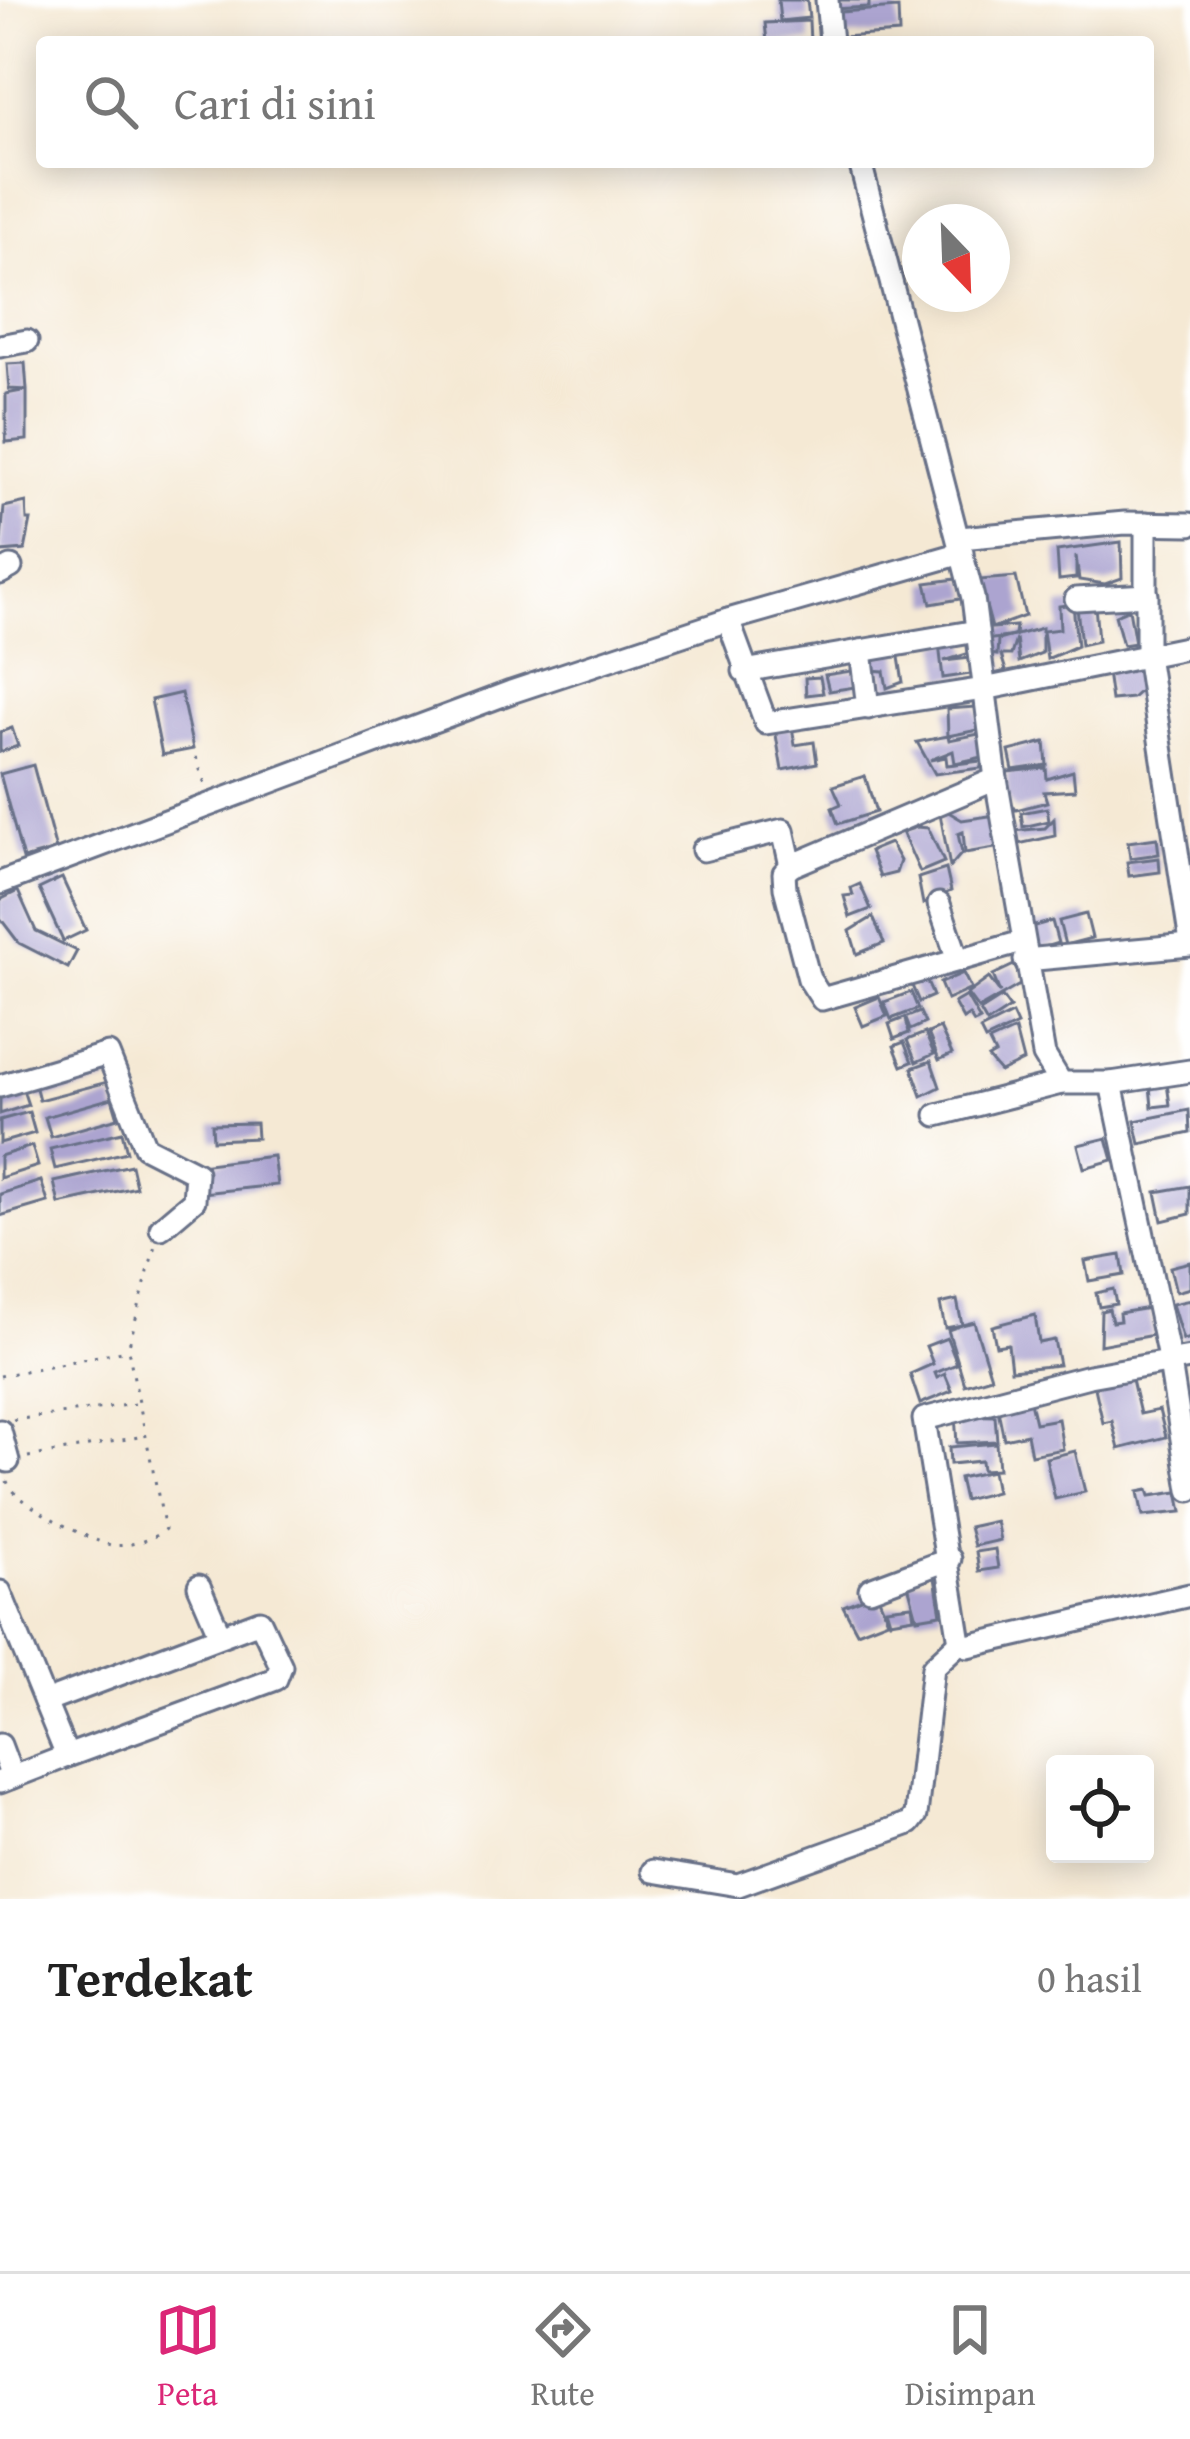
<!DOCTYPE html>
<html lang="id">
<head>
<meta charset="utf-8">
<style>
	:root { --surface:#fff; --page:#f6f6f6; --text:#222; --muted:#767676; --line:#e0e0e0; --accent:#db2777 }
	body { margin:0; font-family:"Gentium Book Plus",serif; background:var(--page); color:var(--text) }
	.controls { position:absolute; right:36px; bottom:36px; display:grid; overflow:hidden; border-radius:12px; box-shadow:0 6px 30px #0003 }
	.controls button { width:108px; height:108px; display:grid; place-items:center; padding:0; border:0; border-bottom:3px solid var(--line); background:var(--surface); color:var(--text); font:60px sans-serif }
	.compass { position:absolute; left:902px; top:204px; width:108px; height:108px; border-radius:50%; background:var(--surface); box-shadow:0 6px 30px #0003; rotate:157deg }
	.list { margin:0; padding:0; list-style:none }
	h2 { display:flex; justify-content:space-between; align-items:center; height:156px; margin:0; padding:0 48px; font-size:51px }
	h2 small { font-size:39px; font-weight:400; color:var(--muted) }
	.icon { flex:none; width:66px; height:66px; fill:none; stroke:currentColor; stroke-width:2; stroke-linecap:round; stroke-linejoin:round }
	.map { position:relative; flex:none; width:1190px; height:1899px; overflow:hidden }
	.search { position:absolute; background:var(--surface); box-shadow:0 6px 30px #0003; left:36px; right:36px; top:36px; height:132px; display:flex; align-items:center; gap:30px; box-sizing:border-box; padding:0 42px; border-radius:12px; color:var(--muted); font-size:45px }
	.sheet { height:372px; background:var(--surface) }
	nav { display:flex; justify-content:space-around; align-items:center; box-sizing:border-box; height:168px; border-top:3px solid var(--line); background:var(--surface); font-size:33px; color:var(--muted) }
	nav a { display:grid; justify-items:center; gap:6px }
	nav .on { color:var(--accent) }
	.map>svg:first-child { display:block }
</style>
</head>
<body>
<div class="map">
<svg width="1190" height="1899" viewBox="0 0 1190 1899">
	<rect width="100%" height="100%" fill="#fff"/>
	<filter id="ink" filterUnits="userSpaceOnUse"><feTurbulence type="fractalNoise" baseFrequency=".00833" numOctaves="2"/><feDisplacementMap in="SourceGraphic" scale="24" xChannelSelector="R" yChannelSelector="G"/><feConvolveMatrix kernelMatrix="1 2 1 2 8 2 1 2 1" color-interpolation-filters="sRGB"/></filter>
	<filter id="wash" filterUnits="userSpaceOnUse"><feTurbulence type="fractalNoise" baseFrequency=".004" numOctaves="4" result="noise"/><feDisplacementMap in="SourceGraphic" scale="48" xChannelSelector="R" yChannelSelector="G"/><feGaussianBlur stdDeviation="2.7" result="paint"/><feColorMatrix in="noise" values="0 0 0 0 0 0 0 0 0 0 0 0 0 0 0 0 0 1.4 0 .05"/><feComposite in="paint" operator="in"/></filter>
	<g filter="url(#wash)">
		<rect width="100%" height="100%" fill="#f5e9d4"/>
		<g id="blocks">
			<g fill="#aca4d0">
				<path d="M778,0H807L809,18L780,21Z"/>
				<path d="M833,0H869V7L833,9Z"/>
				<path d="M898,8L899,33L842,37L840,12Z"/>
				<path d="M809,21L810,42H767L765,23Z"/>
				<path d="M25,363L27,390V440L6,442V394L27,390L9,389L7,364Z"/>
				<path d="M26,502L27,520H31L25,550L0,552L4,507Z"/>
				<path d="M1121,542L1122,578L1105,584L1079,580L1076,556V578L1059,580L1057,551Z"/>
				<path d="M1016,577L1025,616L992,628L1016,626L1015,636L985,640V628H992L979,580Z"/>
				<path d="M964,578L971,597L931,604L926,583Z"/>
				<path d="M1073,604L1077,646L1047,659L1043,631L1060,629L1059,606Z"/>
				<path d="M1095,605L1098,641L1081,645L1077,607Z"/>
				<path d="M1129,609L1135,643L1123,645L1115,615Z"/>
				<path d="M1042,628V653L1019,662L1016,639L1011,655H1001L1006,671L994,674L989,654L997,655L998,640Z"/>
				<path d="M965,639L970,653L944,661L971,658V674L943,678L939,644Z"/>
				<path d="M898,651L903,682L887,688L884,671L869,670V656Z"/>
				<path d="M1138,661L1141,690L1132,698L1111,700L1106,665Z"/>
				<path d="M858,670L855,687L829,691L825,675Z"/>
				<path d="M820,677L823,693L806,695L805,678Z"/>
				<path d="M181,693L193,749L162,755L151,700Z"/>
				<path d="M976,707L983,729L948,736L949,740L984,733L987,756L955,763L953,751L930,760L946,757L947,765L981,761V768L935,774L917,742L948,736L947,709Z"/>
				<path d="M792,727L795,745L814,742L817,763L782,770L775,729Z"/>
				<path d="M12,728L18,746L0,752V732Z"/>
				<path d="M1045,742L1047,765L1013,770L1009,751Z"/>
				<path d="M33,765L56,850L23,859L0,774Z"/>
				<path d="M1046,768L1047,779L1073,771L1075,790L1044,792L1047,802L1016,810L1007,796V772Z"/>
				<path d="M865,776L876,812L838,824L832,808L841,804L833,786Z"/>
				<path d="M1047,808L1049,821L1023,827L1021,813Z"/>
				<path d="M945,810L962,820L996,815L1001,847L965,853L963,832L958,834L962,853L950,867L940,814Z"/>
				<path d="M1054,819L1055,836L1014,845L1013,831L1045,828Z"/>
				<path d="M917,827L928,828L944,862L920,872L902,832Z"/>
				<path d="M1157,838L1159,854L1130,858L1128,842Z"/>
				<path d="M890,843L900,861L896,873L880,877L870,851Z"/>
				<path d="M1159,858L1160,872L1129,876L1127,862Z"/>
				<path d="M946,869L951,891L923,904L918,878Z"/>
				<path d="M62,878L86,930L63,941L39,889Z"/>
				<path d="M860,884L871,909L850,917L844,896L853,895L851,888Z"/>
				<path d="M18,891L36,931L77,951L68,968L19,943L0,918V900Z"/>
				<path d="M1086,914L1092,938L1065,945L1059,921Z"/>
				<path d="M873,917L884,943L857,954L850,931Z"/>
				<path d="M1052,921L1058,943L1038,949L1031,927Z"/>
				<path d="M1014,965L1023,983L978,1009L967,994L989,978L1000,993L993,975Z"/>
				<path d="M963,973L971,989L947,1000L940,983Z"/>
				<path d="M924,975L933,996L919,1002L910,981Z"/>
				<path d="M911,992L918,1009L891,1019L884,1002Z"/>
				<path d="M966,996L980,1020L974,1023L969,1015L963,1019L954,1003Z"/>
				<path d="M879,997L887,1016L863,1026L855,1007Z"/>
				<path d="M1002,997L1010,1008L987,1023L980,1011Z"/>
				<path d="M920,1012L925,1023L910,1030L906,1019L909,1033L894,1039L889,1024Z"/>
				<path d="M1012,1014L1017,1025L985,1040L980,1030Z"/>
				<path d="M940,1028L952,1054L939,1060L928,1033Z"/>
				<path d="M1015,1030L1023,1061L1000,1072L988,1058L995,1054L989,1042Z"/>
				<path d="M925,1033L934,1054L916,1062L907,1040Z"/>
				<path d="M904,1042L912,1062L902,1066L894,1046Z"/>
				<path d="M931,1061L940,1087L922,1096L912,1068Z"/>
				<path d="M103,1062L108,1082L39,1100L34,1081Z"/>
				<path d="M21,1084L28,1105L0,1114V1091Z"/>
				<path d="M1167,1084L1170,1105L1152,1107L1150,1086Z"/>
				<path d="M112,1098L118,1118L51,1137L45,1117Z"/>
				<path d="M1189,1110L1190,1133L1140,1144L1135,1121Z"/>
				<path d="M29,1112L35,1133L0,1143V1120Z"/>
				<path d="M256,1123L257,1138L213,1140L212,1124Z"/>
				<path d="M122,1132L127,1152L55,1169L50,1149Z"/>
				<path d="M1107,1138L1113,1160L1084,1168L1078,1145Z"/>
				<path d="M32,1146L38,1166L0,1178V1156Z"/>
				<path d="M273,1156L277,1185L202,1193L199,1165Z"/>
				<path d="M131,1165L136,1187L59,1204L54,1182Z"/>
				<path d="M41,1181L48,1202L0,1216V1194Z"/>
				<path d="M1190,1186V1214L1162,1221L1156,1192Z"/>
				<path d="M1121,1255L1124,1275L1089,1281L1085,1261Z"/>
				<path d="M1190,1262V1288L1176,1292L1170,1267Z"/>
				<path d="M1113,1289L1116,1304L1099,1307L1096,1293Z"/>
				<path d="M957,1300L962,1325L974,1322L991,1377L965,1385L948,1330L962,1325L945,1328L940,1304Z"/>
				<path d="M1190,1300V1338L1183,1340L1172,1304Z"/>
				<path d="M1149,1308L1153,1335L1100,1345L1101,1311L1109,1309L1112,1322L1120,1321L1119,1313Z"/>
				<path d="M1035,1315L1039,1343L1054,1340L1059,1365L1011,1370L1008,1344L996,1346L992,1326Z"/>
				<path d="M947,1338L957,1364L935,1373L937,1378L945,1374L952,1391L920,1404L910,1374L933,1364L926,1346Z"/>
				<path d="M1130,1371L1140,1414L1159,1410L1166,1437L1119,1449L1112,1421L1103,1423L1093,1379Z"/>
				<path d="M1030,1402L1035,1423L1058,1419L1063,1449L1031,1455L1027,1434L1004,1439L998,1410Z"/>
				<path d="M955,1415L995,1416L997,1441L957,1443Z"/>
				<path d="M996,1443L998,1469L982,1470L981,1461L950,1464L949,1447Z"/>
				<path d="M1075,1451L1085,1492L1055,1499L1046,1458Z"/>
				<path d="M992,1471L996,1492L964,1500L959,1478Z"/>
				<path d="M1148,1490L1150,1496L1178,1492L1182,1512L1143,1516L1138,1492Z"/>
				<path d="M996,1521L1000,1540L974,1546L969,1527Z"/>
				<path d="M995,1549L998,1568L979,1571L976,1552Z"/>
				<path d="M935,1578L941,1614L917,1618L907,1581Z"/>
				<path d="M877,1593L888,1620L857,1632L843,1606Z"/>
				<path d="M912,1605L914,1617L890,1621L886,1608Z"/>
			</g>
		</g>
	</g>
	<g filter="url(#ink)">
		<use href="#blocks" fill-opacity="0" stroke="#677087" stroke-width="3"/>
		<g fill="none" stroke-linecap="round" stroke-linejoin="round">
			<defs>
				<g id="minor">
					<path d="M827,0L831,42"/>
					<path d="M860,162L973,598L996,779L1044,1055L1061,1083H1111L1190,1071"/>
					<path d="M0,346L27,341"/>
					<path d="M1146,523V594"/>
					<path d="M960,538L1125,523L1190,524"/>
					<path d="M0,573L11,567"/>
					<path d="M1076,599L1147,595V655L1190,936"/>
					<path d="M728,620L766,723L984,689L1190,647"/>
					<path d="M861,651L868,708"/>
					<path d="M744,671L977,631"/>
					<path d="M996,779L791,866L784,873L785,888L809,979L822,999L1022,942"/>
					<path d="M703,850L783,830L791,866"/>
					<path d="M0,883L511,692L728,620L962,553"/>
					<path d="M939,904L958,960"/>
					<path d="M1025,960L1190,945"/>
					<path d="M1111,1083L1170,1363L1190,1490"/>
					<path d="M0,1086L108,1054L145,1147L196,1173L194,1200L161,1228"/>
					<path d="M937,1115L1061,1083"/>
					<path d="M0,1431L8,1461"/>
					<path d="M199,1586L220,1635"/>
					<path d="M870,1589L950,1559"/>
					<path d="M0,1592L67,1756L0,1782"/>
					<path d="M960,1642L924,1419L1089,1376L1190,1358"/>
					<path d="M45,1702L260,1621L281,1666L276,1679L67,1756"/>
					<path d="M0,1745L12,1777"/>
					<path d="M653,1871L738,1885L910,1823L916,1815L933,1667L960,1642L968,1646L1190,1595"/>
				</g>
			</defs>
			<use href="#minor" stroke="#677087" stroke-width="27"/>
			<g stroke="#677087" stroke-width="3" stroke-dasharray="3 9" stroke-linecap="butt">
				<path d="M196,757L206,788"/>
				<path d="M0,1376L127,1350"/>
				<path d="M13,1420L135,1404"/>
				<path d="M28,1457L144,1436"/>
				<path d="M7,1481C13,1502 88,1540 111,1545C126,1548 155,1539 165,1529L128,1349L155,1245"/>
			</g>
			<use href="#minor" stroke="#fff" stroke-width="21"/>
		</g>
	</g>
</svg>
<div class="controls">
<button><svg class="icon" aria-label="locate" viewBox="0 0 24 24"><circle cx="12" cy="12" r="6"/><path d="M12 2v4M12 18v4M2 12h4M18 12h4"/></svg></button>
</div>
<svg class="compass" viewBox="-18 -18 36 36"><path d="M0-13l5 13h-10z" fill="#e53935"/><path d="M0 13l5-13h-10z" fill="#767676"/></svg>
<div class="search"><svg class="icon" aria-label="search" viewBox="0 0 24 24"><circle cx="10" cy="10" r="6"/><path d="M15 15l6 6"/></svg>Cari di sini</div>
</div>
<section class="sheet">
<h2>Terdekat<small>0 hasil</small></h2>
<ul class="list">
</ul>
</section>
<nav>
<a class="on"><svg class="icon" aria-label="map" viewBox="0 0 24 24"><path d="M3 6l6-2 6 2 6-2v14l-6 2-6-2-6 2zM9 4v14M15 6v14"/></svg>Peta</a>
<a><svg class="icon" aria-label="directions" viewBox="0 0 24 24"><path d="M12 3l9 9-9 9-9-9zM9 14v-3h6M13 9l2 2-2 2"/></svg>Rute</a>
<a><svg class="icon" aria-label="saved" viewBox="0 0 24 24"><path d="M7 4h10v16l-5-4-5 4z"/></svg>Disimpan</a>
</nav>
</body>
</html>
